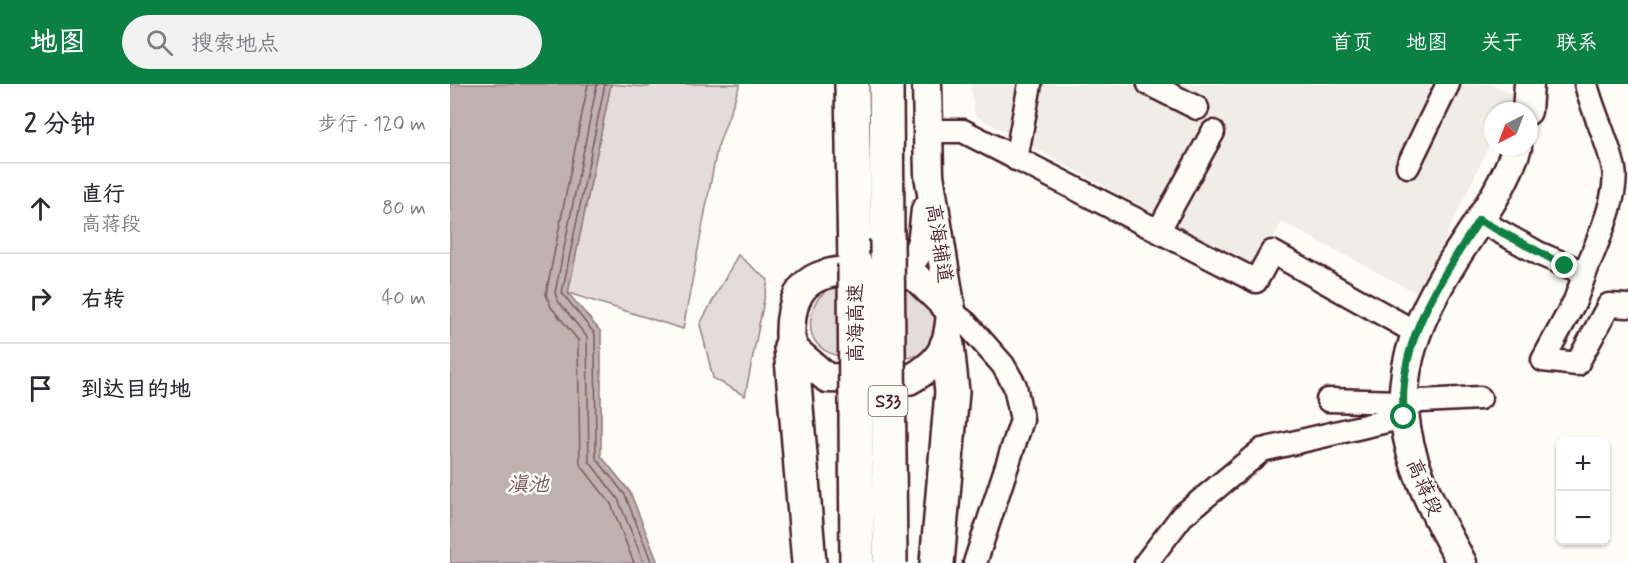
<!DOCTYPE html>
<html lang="zh">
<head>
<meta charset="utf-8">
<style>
	:root { --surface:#fff; --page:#f2f2f3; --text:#2b2b33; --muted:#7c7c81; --line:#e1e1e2; --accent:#0b8043 }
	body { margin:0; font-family:Mynerve,"LXGW WenKai TC",sans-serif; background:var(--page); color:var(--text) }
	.controls { position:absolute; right:18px; bottom:18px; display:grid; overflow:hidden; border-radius:9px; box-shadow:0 2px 4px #0004 }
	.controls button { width:54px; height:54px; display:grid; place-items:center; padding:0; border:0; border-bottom:2px solid var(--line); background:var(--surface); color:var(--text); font:30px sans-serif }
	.compass { position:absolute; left:1034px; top:18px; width:54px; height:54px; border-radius:50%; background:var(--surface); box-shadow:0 2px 4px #0004; rotate:222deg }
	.stop { position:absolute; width:18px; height:18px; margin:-14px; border:4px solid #0b8043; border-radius:50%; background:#fff }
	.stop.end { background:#0b8043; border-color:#fff; box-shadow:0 2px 6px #0008 }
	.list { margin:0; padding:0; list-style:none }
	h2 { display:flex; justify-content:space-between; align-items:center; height:78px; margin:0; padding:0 24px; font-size:26px }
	h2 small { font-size:20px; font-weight:400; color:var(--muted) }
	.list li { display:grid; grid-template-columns:39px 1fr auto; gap:18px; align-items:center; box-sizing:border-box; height:90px; padding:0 24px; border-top:2px solid var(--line) }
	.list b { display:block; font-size:22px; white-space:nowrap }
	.list p { margin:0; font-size:20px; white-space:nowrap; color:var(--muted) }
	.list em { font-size:20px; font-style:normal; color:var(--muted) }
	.icon { flex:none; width:33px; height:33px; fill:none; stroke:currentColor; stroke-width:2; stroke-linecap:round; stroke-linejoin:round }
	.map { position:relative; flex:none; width:1178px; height:479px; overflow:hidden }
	header { display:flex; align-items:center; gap:36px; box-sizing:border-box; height:84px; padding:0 30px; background:var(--accent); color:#fff }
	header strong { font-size:28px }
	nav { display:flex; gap:33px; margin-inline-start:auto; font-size:21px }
	.search { width:420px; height:54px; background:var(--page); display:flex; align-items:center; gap:15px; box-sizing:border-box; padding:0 21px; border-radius:33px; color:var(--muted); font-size:22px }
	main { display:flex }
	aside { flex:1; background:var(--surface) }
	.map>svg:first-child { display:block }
</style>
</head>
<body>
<header>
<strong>地图</strong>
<div class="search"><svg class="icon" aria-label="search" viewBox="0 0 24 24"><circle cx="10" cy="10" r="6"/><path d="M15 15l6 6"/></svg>搜索地点</div>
<nav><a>首页</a><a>地图</a><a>关于</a><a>联系</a></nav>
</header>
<main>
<aside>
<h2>2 分钟<small>步行 · 120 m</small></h2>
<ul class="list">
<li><svg class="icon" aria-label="ahead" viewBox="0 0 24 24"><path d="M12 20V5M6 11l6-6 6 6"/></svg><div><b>直行</b><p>高蒋段</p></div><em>80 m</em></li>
<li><svg class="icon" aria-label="right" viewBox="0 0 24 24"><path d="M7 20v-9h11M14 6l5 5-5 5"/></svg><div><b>右转</b></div><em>40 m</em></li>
<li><svg class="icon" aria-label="arrive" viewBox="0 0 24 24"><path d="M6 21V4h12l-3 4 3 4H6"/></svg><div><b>到达目的地</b></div></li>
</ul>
</aside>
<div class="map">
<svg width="1178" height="479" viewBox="0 0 1178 479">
	<rect width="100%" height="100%" fill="#fdfcf7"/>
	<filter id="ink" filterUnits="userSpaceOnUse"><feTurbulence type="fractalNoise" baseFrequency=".0167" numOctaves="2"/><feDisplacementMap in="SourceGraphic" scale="12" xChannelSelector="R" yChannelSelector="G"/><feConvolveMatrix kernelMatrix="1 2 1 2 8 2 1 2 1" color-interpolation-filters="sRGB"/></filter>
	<g filter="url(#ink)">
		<path fill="#f0ece8" d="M520,0H1041L1063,11L1055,27H1043V53L969,210L832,138L806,186L525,31Z"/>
		<g fill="#e3dcda" stroke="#967e82" stroke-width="1.5">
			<path d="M161,0L198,3L202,0H290L267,65L233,245L118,209Z"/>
			<path d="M288,171L318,196L295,312L263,294L250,240Z"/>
			<path d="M395,200L456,201L486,229C491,276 456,277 421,276C391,275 352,270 362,228C366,211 379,203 395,200Z"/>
		</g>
		<path fill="#c0b1b1" stroke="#91777b" stroke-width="1.5" d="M0,0H161L118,209L151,248V372L180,408L208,479H0Z"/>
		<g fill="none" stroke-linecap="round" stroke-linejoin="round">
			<g stroke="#795961" stroke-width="1.5">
				<path d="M138,0L96,210L101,223L128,256L130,380L161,420L184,479"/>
				<path d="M147,0L105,209L108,217L137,253L139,377L168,415L194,479"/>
				<path d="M155,0L112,209L145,250L146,374L175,411L202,479"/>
			</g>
			<defs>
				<g id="minor">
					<path d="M699,0L747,24"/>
					<path d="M478,47H513L806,197L822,168L965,248"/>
					<path d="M566,75L580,0"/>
					<path d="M958,82L998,0"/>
					<path d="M1029,136L1090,170L1135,189C1145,162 1169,113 1164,85C1158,56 1143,29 1136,0"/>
					<path d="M709,146L763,48"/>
					<path d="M1135,189L1125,217L1093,276L1127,280L1159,221L1178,222"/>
					<path d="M501,227L516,239L553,281L565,302L572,336L525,479"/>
					<path d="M878,316L952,318L1030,314"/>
					<path d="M696,479L732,432L812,366L954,333"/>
				</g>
				<g id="major">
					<path d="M477,0L479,91L501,227"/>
					<path d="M1077,27L1079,0"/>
					<path d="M452,186L467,194L501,227C499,263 492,278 459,296L377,294L341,263C334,176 387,187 452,186Z"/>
					<path d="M452,186C476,165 472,155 476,126"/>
					<path d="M1012,479C945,358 927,298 1005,174C1028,138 1054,104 1067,63"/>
				</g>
				<g id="highway">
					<path d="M402,0L405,180"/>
					<path d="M436,0L437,155"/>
					<path d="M341,263L359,479"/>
					<path d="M487,479L502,308L497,261"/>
				</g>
			</defs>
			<use href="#minor" stroke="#4a1f2b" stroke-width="27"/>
			<use href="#major" stroke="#4a1f2b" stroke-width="33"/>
			<use href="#highway" stroke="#4a1f2b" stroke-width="38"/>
			<use href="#minor" stroke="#fdfcf7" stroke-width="22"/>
			<use href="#major" stroke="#fdfcf7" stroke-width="28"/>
			<use href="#highway" stroke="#fdfcf7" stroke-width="33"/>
			<defs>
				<g id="highway-bridge">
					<path d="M437,155L440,479"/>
					<path d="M405,180L407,479"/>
				</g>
			</defs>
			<use href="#highway-bridge" stroke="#4a1f2b" stroke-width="38" stroke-linecap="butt"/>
			<use href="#highway-bridge" stroke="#fdfcf7" stroke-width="33"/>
		</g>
	</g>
	<g fill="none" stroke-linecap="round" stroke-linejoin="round" filter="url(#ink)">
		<path stroke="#0b8043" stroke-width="8" d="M954,333C946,258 991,196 1029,136L1115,182"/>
	</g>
	<g text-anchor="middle" stroke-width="5" stroke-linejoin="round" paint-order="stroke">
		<rect fill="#fdfcf7" stroke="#806168" stroke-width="1.5" x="418.5" y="302" width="39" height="30" rx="4.5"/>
		<g font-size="18" font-weight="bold" fill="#4a1f2b">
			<text x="438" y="323">S33</text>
		</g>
		<g font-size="20" fill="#4a1f2b" stroke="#fdfcf7">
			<text transform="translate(490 159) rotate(81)" y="7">高海辅道</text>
			<text transform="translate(405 239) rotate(-90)" y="7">高海高速</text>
			<text transform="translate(975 403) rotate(67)" y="7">高蒋段</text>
		</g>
		<g font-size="21" font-style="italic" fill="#73525a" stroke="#fdfcf7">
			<text x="78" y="407">滇池</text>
		</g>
	</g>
</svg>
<div class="controls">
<button>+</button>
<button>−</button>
</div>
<svg class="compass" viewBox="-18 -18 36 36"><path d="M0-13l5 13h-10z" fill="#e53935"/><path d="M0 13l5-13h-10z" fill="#7c7c81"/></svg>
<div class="stop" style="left:954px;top:333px"></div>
<div class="stop end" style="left:1115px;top:182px"></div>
</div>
</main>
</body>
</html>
